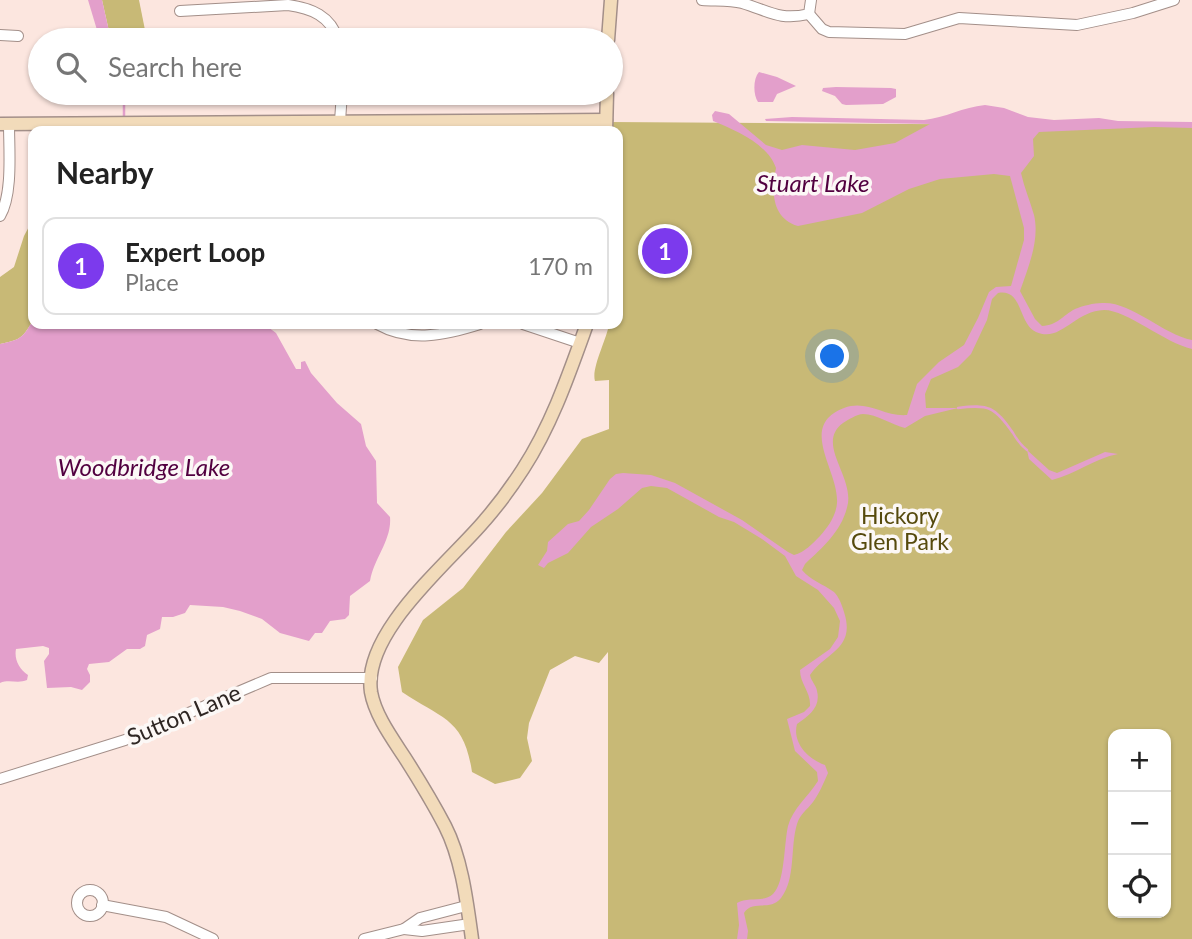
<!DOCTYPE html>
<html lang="en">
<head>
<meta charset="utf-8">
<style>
	:root { --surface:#fff; --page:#f2f2f2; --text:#222; --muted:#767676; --line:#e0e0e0; --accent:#7c3aed }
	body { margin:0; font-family:Lato,sans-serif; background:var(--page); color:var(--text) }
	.controls { position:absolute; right:21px; bottom:21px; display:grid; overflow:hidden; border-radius:14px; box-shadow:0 2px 5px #0004 }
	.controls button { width:63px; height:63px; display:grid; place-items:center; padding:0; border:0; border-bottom:2px solid var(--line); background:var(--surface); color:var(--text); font:35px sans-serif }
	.you { position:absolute; left:833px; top:357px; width:24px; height:24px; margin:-18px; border:5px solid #fff; border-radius:50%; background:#1a73e8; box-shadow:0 0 0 10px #1a73e833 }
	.badge { display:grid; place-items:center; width:46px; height:46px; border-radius:50%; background:var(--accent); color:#fff; font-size:23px; font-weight:700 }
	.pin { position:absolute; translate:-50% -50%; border:4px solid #fff; box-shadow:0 2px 7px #0006 }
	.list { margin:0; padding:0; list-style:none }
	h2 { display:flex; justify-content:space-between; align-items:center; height:91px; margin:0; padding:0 28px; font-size:30px }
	h2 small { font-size:23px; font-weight:400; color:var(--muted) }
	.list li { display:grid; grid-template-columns:46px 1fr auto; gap:21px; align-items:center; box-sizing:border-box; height:98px; margin:0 14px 14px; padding:0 14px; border:2px solid var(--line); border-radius:14px }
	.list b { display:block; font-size:26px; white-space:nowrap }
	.list p { margin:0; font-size:23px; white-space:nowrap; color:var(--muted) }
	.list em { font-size:23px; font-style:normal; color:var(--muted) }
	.icon { flex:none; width:38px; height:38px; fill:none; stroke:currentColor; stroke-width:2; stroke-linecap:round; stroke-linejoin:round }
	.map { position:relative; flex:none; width:1192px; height:939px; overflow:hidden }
	.search { position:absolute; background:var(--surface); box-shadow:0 2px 5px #0004; left:28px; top:28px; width:595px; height:77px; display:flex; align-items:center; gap:18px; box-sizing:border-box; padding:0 24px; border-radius:38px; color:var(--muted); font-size:26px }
	.panel { position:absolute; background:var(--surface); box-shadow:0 2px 5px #0004; left:28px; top:126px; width:595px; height:203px; border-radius:14px }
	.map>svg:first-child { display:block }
</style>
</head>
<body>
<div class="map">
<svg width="1192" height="939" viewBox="0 0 1192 939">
	<rect width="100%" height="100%" fill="#fce6df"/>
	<g fill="#c8b976" fill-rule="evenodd">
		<path d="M102,0H139L147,40H111Z"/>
		<path d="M100,93H165V100L101,99Z"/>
		<path d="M609,122L1192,126V939H608V652L599,663L575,656L550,670L529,723L527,738L532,761L520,778L495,784L472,772C464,718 442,719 402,692L398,667L423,620L463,588L506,532L542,493L582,439L609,429V380L595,381C591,368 607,339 609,324H618V131H609ZM1113,734H1166V913H1113Z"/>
		<path d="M33,201V320C23,338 20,340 0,344V277L14,267L24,236L33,219L29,210L30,202Z"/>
	</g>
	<g fill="#e39fcb">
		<path d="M88,0H102L111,40H100Z"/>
		<path d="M759,72L777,77L796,86L777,94L773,102H758C753,94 753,79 759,72Z"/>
		<path d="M836,87L891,88L896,89V97L883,104L846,105L842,104L835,96L822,91L823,88Z"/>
		<path d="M985,105L1004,108L1028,117L1054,120L1099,118L1118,121L1192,122V128L1154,127L1039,132L1033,139L1034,156L1021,173C1024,187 1030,201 1034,215C1040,240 1028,268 1020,291L1035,319L1042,326C1058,325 1062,316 1075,309C1082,306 1094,303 1102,303C1131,301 1162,334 1192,340V349C1165,343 1127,310 1104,310C1074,311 1061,343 1036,332C1018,324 1023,288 998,293L992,299L987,320L971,354L958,367L931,379L925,394L926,408H958L925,416L905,428C892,425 877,414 863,414C857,414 848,420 843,423C816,443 852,474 848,503C843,530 824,546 805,564L802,570C810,580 823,584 834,592C839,597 842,605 844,612C856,649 826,652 810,675C811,681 816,685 817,691C821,707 809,716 797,724C792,743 808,759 825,765L828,773C824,782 819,794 813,802C807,810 800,814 797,824C790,847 796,879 781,898C770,912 752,899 744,913L748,931L747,939H737L739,925L737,903C748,896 763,903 773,894C785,883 784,843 788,826C793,808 808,797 818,781L817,772L795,751L787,719L804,712L810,706C811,692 800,684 800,670L830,649L838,637L840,621L834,608L818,590L796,576L785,556L762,539L734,522L719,517L667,488L651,486L642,488L618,509L591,527L568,553L548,563L544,568L538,565L547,551L548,542L568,524L579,521L589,510L610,479L616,474L623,473L651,475L675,483L742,520L788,552L794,555C805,552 812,544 820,536C828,527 836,516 837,503C839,470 797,426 844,408C867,399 884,417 907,415L917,384L939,362L964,345L978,318L989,292L996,287L1011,286L1024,240V228L1010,176L994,174L940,179L909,189L862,213L798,226C772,218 771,192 776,168C768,144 735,130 713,121L712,115L715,111L729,114L766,145L782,150L802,145L855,150L895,143L930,124L766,121L765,119L792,117L924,120C945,118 963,107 985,105Z"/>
		<path d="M33,320V324H264L276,333L296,369H301V362L305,361L311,373L337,403L361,424L366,446L376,461L377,503L390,517C392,540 374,558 370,581L350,596L349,615L345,619L330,621L322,633H315L309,641L280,633L262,619L240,611L223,607L190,605L185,613L173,617H162L160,629L147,635L145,646L140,649H127L109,662L89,664L87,669L90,675V682L82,690L71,687L47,688L44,661L49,654V648L43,646L16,649C14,659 19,669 28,675L27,680C18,684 9,679 0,683V344C20,340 23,338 33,320Z"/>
		<path d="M1027,450L1049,470L1057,473L1105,452L1118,454C1095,458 1076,474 1052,480L1029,459Z"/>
	</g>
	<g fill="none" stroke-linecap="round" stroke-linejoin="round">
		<g stroke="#e39fcb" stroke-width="2.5">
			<path d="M124,93V121"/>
			<path d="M958,408C989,404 995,407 1013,433C1017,440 1020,445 1027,450"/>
		</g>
		<defs>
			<g id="street">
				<path d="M702,0C715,1 730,0 742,3C769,11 779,21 809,14L811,0"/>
				<path d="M180,11L288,5C311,8 331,16 338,40"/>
				<path d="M809,14L822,29L829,32L905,34L959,18L1077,25L1133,13L1174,0"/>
				<path d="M0,35L18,36"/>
				<path d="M340,121L342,93"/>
				<path d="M0,216C13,194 9,150 9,124"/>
				<path d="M377,324C411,343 445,335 480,324"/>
				<path d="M523,324L580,343"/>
				<path d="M0,779L125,740L271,678H372"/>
				<circle cx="90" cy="903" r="13"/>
				<path d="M102,905L166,917L213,939"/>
				<path d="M404,929L422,931L470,924"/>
				<path d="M364,939L404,929L420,918L466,906"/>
			</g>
			<g id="secondary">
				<path d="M608,40L611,0"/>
				<path d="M0,124L606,120"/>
				<path d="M606,131L607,93"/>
				<path d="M472,939C467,903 462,859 445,826C433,803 419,780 405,758C392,738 375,715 371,692C362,632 450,562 485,520C499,504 512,486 523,469C552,424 569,374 587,324"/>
			</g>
		</defs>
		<use href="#street" stroke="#a38f89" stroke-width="12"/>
		<use href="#secondary" stroke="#a38f89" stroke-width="15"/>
		<use href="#street" stroke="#fff" stroke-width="10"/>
		<use href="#secondary" stroke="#f2dbba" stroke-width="12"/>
	</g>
	<g text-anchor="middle" stroke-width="7" stroke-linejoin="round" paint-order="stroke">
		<g font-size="23" fill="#564a0d" stroke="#fcf8f6">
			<text x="900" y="524">Hickory<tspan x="900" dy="26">Glen Park</tspan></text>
		</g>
		<g font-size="23" fill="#2e2623" stroke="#fcf8f6">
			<text transform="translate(184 715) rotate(-23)" y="8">Sutton Lane</text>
		</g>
		<g font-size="24" font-style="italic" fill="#520040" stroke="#fcf8f6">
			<text x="813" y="192">Stuart Lake</text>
			<text x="144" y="476">Woodbridge Lake</text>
		</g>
	</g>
</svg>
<div class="controls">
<button>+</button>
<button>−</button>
<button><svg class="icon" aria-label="locate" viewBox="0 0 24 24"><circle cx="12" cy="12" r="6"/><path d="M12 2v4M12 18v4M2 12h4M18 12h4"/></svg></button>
</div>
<div class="you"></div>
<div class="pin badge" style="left:665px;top:251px">1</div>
<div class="search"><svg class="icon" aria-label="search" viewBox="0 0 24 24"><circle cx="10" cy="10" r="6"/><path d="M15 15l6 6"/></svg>Search here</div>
<section class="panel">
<h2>Nearby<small></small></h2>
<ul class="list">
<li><span class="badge">1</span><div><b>Expert Loop</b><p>Place</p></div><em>170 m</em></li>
</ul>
</section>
</div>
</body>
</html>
